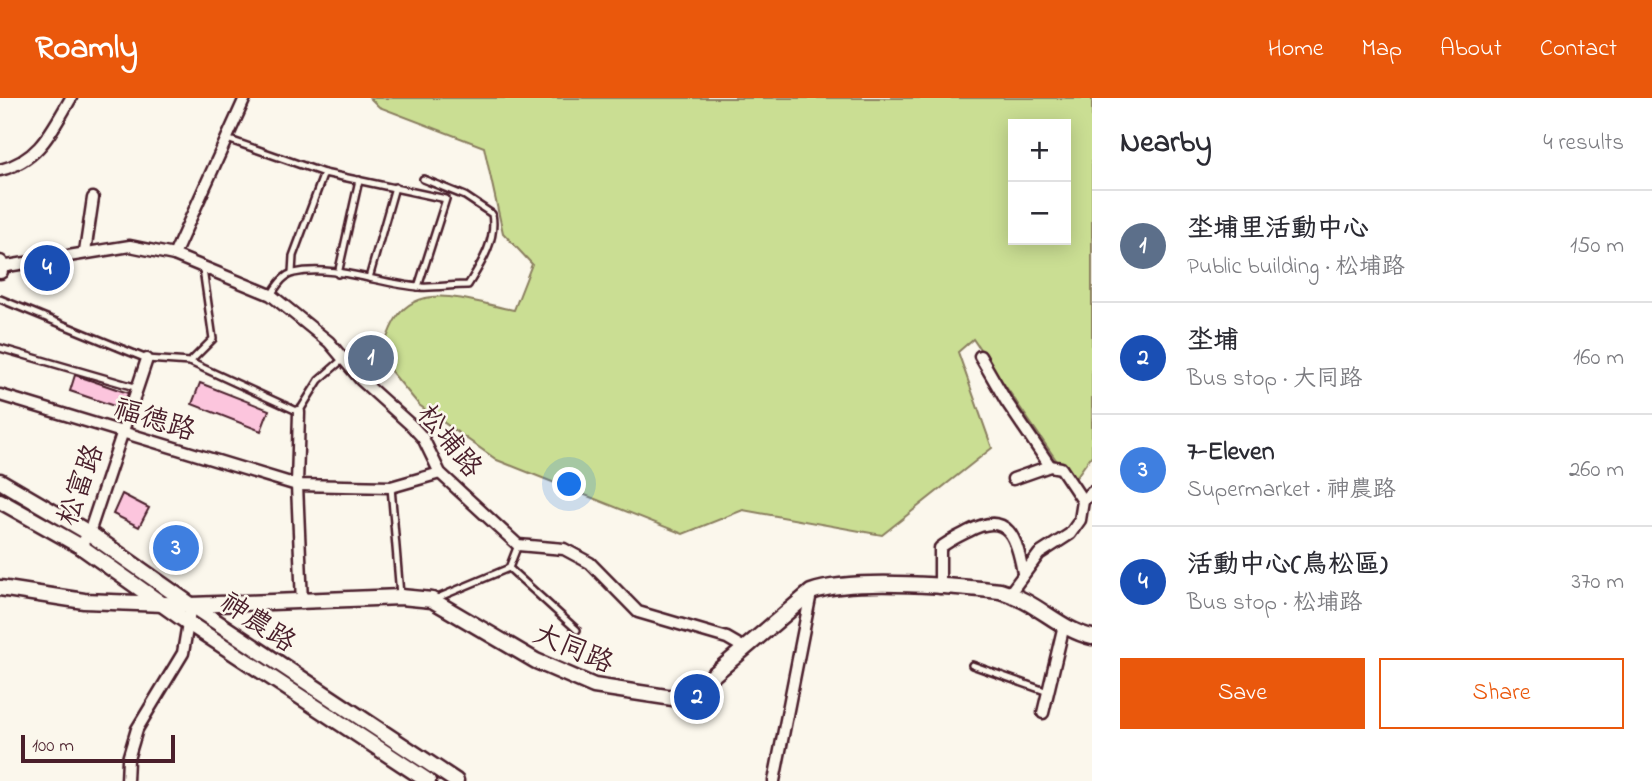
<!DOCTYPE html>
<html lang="en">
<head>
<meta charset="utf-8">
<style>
	:root { --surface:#fff; --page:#f7f7f7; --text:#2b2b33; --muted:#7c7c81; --line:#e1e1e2; --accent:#ea580c }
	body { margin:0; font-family:"Indie Flower","LXGW WenKai TC",sans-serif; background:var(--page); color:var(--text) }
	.controls { position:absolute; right:21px; top:21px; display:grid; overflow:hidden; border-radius:0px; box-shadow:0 4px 18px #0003 }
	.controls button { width:63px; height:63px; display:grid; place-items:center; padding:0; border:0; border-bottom:2px solid var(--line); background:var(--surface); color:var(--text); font:35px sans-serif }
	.scale { position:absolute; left:21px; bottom:18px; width:154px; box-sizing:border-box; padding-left:7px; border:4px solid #4a1f2b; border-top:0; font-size:19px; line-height:24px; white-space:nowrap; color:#4a1f2b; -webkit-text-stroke:5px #fbf7ec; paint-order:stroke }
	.you { position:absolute; left:570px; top:387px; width:24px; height:24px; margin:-18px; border:5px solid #fff; border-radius:50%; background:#1a73e8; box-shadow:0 0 0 10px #1a73e833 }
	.badge { display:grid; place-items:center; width:46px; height:46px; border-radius:50%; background:var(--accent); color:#fff; font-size:23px; font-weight:700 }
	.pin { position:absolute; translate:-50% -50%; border:4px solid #fff; box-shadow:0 2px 7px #0006 }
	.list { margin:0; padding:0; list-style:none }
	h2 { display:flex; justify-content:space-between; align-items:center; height:91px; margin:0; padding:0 28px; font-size:30px }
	h2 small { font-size:23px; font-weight:400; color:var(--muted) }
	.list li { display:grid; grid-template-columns:46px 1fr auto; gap:21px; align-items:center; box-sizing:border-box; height:112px; padding:0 28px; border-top:2px solid var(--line) }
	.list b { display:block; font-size:26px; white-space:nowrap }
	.list p { margin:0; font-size:23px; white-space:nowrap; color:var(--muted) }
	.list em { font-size:23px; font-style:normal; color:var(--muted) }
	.actions { display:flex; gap:14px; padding:21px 28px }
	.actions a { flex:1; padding:16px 0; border:2px solid var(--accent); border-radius:0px; text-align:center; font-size:24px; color:var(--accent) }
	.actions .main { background:var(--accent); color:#fff }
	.map { position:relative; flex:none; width:1092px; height:683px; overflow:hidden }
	header { display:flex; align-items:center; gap:42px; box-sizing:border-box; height:98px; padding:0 35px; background:var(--accent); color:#fff }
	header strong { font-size:33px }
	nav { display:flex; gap:38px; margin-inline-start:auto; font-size:24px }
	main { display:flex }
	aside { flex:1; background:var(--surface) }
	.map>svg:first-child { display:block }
</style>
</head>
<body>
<header>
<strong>Roamly</strong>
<nav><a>Home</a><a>Map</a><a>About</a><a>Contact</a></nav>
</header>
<main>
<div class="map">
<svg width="1092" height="683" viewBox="0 0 1092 683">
	<rect width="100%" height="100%" fill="#fbf7ec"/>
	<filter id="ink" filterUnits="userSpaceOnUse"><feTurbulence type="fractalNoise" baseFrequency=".0143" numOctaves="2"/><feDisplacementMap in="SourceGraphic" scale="14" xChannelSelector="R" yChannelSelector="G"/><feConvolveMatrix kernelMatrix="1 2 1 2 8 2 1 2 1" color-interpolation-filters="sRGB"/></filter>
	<g filter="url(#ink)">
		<path fill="#cade93" stroke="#8a7e5f" stroke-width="2" fill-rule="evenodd" d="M370,0H1092V357L1072,385L973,241L958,254L992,350L882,437L743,412L683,436L497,362L419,307L380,260C385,247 389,230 397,219C423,181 478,206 514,212L532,166L503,135L484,49L379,9ZM1013,26H1066V142H1013Z"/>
		<g fill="#fcc5dd" stroke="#4a1f2b" stroke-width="2">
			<path d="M363,250L383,260L379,269L358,260Z"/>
			<path d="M75,277L128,295L123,311L70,293Z"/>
			<path d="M200,285L269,312L261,333L192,306Z"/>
			<path d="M122,396L149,410L139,429L113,416Z"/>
			<path d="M169,432L195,446L183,468L157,454Z"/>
		</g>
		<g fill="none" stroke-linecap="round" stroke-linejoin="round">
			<defs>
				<g id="lane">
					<path d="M227,41L324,75L293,158L292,175"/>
					<path d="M324,75L446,101L418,189"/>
					<path d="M338,176L359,82"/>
					<path d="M369,180L395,89"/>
					<path d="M271,197C277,188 283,177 294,175C332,166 381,186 419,189C435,190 452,187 468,187C481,166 497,142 492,116L465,98L423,81"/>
					<path d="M0,201L147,261L190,264L299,314L319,282L342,262"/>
					<path d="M0,250L138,290"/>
					<path d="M190,264L213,241L203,171"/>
					<path d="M391,389L400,497"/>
					<path d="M509,470L577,532"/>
					<path d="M435,501L509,470L518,447"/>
					<path d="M972,567L1048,594"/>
				</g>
				<g id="street">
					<path d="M0,72C39,63 52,32 71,0"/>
					<path d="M85,154L93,100"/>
					<path d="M174,157L245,0"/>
					<path d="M1,169L130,148L174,157L271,197L329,244L361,282L412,328L423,340L440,375L518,447L564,451L590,465L638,514L727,540L746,551"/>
					<path d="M980,258L1006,303L1050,368"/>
					<path d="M0,297L297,387L391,389L440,375"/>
					<path d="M299,314L297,387L302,505"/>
					<path d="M1083,403L1092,394"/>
					<path d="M80,448L89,435L147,261"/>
					<path d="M940,490V450C948,443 959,438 969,433C1009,412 1017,441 1023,475"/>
					<path d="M1010,495L1039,456L1070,436L1080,422L1083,403L1061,370L1050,368L1013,381"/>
					<path d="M1043,615L1064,527"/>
					<path d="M127,683L128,661L137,631L183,555L191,507"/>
					<path d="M774,683L811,495"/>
				</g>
				<g id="secondary">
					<path d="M0,165V173"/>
					<path d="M0,383L89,435L191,507L456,683"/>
					<path d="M0,403L80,448L190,526L428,683"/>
					<path d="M0,490L84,503L191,507L401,499L432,502L536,563L594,588L673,600L686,597L711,579L811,494C853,479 952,488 1000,493C1037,503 1058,531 1092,539"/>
				</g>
			</defs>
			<use href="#lane" stroke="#4a1f2b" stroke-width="10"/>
			<use href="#street" stroke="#4a1f2b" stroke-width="15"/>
			<use href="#secondary" stroke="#4a1f2b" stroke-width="19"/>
			<use href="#lane" stroke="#fbf7ec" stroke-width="5"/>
			<use href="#street" stroke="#fbf7ec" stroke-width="10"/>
			<use href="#secondary" stroke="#fbf7ec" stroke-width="14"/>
		</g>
	</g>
	<g text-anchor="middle" stroke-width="5" stroke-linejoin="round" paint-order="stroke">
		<g font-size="28" fill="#4a1f2b" stroke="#fbf7ec">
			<text transform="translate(155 320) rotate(17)" y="10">福德路</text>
			<text transform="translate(451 342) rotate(51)" y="10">松埔路</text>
			<text transform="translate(79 386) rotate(-70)" y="10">松富路</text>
			<text transform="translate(259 523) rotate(34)" y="10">神農路</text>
			<text transform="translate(574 549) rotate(23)" y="10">大同路</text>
		</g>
	</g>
</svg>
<div class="controls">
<button>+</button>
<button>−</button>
</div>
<div class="scale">100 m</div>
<div class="you"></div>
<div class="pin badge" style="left:371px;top:260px;background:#5c6f8a">1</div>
<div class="pin badge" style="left:697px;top:599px;background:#1a4fb4">2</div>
<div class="pin badge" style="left:176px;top:450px;background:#3f7fe0">3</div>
<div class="pin badge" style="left:47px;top:170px;background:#1a4fb4">4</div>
</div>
<aside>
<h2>Nearby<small>4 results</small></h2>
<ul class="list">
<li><span class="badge" style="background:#5c6f8a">1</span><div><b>坔埔里活動中心</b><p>Public building · 松埔路</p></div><em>150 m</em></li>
<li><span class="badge" style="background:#1a4fb4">2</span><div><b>坔埔</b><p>Bus stop · 大同路</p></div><em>160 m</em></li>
<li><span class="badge" style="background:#3f7fe0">3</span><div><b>7-Eleven</b><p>Supermarket · 神農路</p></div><em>260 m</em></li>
<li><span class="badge" style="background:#1a4fb4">4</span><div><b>活動中心(鳥松區)</b><p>Bus stop · 松埔路</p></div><em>370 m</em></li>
</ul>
<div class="actions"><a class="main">Save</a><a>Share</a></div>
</aside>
</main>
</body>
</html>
